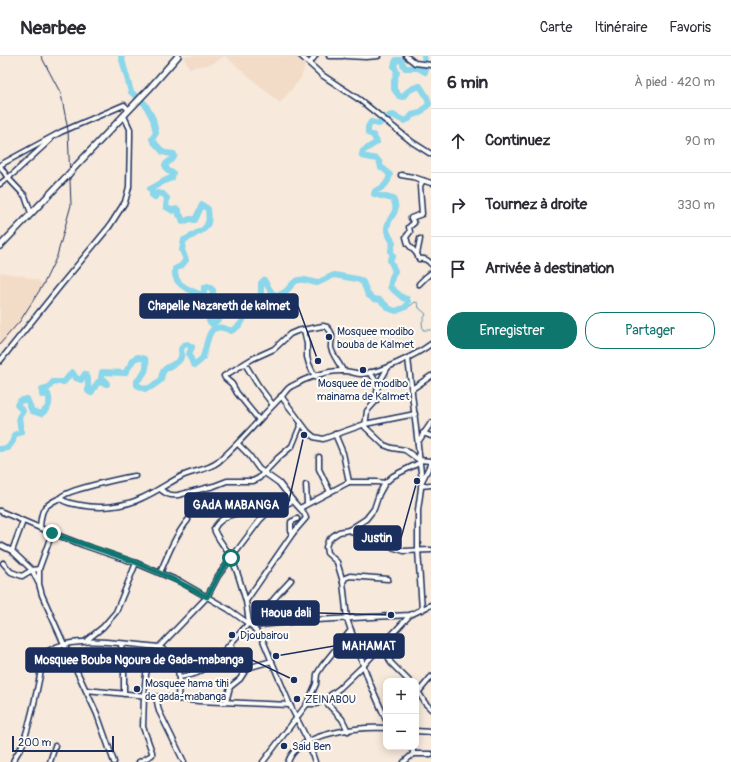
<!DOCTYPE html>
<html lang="fr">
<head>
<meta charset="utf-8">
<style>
	:root { --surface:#fff; --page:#f7f7f7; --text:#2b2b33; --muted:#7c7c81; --line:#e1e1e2; --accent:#0f766e }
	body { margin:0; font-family:Pangolin,sans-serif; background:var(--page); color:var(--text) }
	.controls { position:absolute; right:12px; bottom:12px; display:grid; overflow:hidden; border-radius:8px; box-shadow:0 2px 10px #0003 }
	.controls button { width:36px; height:36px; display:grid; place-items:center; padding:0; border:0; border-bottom:1px solid var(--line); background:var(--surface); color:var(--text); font:20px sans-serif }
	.scale { position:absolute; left:12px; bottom:10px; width:102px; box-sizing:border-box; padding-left:4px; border:2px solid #1b2f5e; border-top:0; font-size:11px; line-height:14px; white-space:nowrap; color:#1b2f5e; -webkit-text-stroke:3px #fdfcf7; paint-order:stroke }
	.stop { position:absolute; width:12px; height:12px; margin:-9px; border:3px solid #0f766e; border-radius:50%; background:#fff }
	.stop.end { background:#0f766e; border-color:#fff; box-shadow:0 1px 4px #0008 }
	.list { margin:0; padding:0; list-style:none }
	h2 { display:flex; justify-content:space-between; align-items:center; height:52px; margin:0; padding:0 16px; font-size:17px }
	h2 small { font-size:13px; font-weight:400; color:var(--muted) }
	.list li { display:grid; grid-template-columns:26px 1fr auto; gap:12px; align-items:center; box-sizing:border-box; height:64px; padding:0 16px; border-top:1px solid var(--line) }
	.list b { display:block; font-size:15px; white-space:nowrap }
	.list em { font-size:13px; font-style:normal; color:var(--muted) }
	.actions { display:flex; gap:8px; padding:12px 16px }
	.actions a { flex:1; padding:9px 0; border:1px solid var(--accent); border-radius:16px; text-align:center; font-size:14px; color:var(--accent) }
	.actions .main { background:var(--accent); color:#fff }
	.icon { flex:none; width:22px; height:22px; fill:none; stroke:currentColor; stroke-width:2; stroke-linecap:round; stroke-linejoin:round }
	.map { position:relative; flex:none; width:431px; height:706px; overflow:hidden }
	header { display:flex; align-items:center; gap:24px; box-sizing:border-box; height:56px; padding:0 20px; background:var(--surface); border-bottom:1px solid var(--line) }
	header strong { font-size:19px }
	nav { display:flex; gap:22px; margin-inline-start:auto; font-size:14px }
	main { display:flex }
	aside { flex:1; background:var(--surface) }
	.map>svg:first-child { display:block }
</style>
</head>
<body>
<header>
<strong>Nearbee</strong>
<nav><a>Carte</a><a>Itinéraire</a><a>Favoris</a></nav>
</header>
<main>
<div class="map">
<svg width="431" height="706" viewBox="0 0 431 706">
	<rect width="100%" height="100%" fill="#f7e9db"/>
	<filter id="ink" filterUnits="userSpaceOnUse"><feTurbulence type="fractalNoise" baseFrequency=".025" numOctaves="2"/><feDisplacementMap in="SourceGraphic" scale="8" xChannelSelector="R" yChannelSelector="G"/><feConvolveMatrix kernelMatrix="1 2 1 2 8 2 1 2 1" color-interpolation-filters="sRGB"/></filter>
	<g filter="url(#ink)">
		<g fill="#f3dcc7">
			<path d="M183,0H308L301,22L280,47L225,0L212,8L189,12Z"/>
			<path d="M0,216L23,220L39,225L43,229L20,265L0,288Z"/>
		</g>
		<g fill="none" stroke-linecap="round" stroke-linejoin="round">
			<path stroke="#5e93b2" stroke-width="1" d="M407,250H410L415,246L418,247L419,252L426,258L422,266L423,274H431"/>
			<g stroke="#8ad6ea" stroke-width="6">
				<path d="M121,0L131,36L145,48L153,63L156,77L152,83L153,85L163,96L166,97L174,98C176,103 168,105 165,109L168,115L173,117L172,122C163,124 158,130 150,133L152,136V139L155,141L157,137L163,138L167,142L166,151L173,155L176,153L179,154V159L181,160L183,166L190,163L195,164L202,149L208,153C209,162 210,170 201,175C199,176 196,177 195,178C191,181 188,182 184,184L182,194L186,204L181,210L175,213C173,229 189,234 202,239L204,237V232L208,230L213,234V238L208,244V249L206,250V257L211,261V263L209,265L212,268L214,267L220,262L219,253L222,250L227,251V254L230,255L233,254L236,248L242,246L245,243L255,245L259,244L261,240V227L264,224L272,237L276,239C290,238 290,225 299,224C306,223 311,226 317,227L334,219L357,223L363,226L368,239L374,243L380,244L390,253L396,255L406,251L408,246L407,243L403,242L390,231L392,221L395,215L390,204L393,200C389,195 392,192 393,187C391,182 387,178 387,173C387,160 401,158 393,143L374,138L375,135C383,132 388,128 390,119L384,113L381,112L380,107L377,103L362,100V98L363,95L377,86L373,79L368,77V71L371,66L379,68L389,60L393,59L404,65L409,63L412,59L420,57L429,48L427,41L420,30C414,31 406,35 403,41L399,40L394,33V25L397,16L394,10L396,4H401L405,12H418L425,16L426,11L424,0"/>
				<path d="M0,393L8,392L13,385L14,379L21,376L19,361L23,355L17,349L20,345L27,343L32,355L41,358C49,352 51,347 48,338L42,339V334L48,332L53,326H64L72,316L76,322L81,324L85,318L88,323V335L91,337L98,326L107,328L105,324L101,323L102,316L125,317L134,303L138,301L145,303C149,312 144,319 137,325V329L145,333L151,331L161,324C162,303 185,314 181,293L184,289L187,288L192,291L189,298L193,308L195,309C197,307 201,305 202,303C209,288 205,262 231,275C246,268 245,258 248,243"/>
			</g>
			<defs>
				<g id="minor">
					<path d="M301,0L322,19L360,44L412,86L431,98"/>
					<path d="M329,0H343"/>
					<path d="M346,0L366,1L378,0"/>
					<path d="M406,0L415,7L431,9"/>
					<path d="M310,7L315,0"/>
					<path d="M0,109L61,76L124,49L129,54"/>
					<path d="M0,110L8,122L25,140L31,157"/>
					<path d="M401,119L413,121L431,127"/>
					<path d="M424,125L422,126L420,130L422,158L411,162L414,167L409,171L410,176L406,181L408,188L417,198L419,203C424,202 428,204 431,208"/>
					<path d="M0,128L14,117L50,84"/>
					<path d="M417,198L420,183"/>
					<path d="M419,228L426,221L431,217"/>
					<path d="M304,274L307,288V301L309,308L315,321"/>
					<path d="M408,302L422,425L418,454V494L422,554"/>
					<path d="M0,305L61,229L109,171L125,146L129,131L130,82V73L124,60"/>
					<path d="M245,308L258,329L273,349"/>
					<path d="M388,311L378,329L376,345L367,355L365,371L384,389L392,392L405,394L419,404L431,405"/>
					<path d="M370,316L378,329"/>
					<path d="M412,333L431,320"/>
					<path d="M281,340L308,376L314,381L323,383L365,368L415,358"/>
					<path d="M259,364L237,337L232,328L225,322L224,320L252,303L274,293L290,278L297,275L323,270L327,271C336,280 330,284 331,292C333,300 340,308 343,315"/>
					<path d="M423,377L431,380"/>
					<path d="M335,378L343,397L349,426"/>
					<path d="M418,386L431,367"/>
					<path d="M238,388L249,399L259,413L279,427L293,445L304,457L306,462L293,477L246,545C241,530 238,514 230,500C226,492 216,481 214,473C223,455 250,454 267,457"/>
					<path d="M319,401V413L330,436"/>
					<path d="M135,420C123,422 65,434 60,442C65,447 73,448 80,449C99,453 124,451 142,442C156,436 168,427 182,420C193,415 208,414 218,406C241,386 260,362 281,341C285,337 287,332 292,330C306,322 327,314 344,315C350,315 356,318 362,318C380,317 416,299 431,288"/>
					<path d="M422,425L431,407"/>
					<path d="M306,429L307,447"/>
					<path d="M421,430L431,429"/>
					<path d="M160,433C166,438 170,440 178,439L214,430L227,425H253L259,422L278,402L292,390L301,368"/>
					<path d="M300,452L349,426H377L385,427"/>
					<path d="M0,455L52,477L83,489L136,507L181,526L228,553L252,570L262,582L290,649L308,685L315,706"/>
					<path d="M40,472C41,453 43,450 60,442"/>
					<path d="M349,474L370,484L404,495L431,494"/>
					<path d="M52,477L39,513V528L42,539L64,588L97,658L114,706"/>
					<path d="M293,477L291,475V466L297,463"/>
					<path d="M0,489L12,495L32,514L38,526"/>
					<path d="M12,495L23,465"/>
					<path d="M3,507L11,516L22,520L32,514L39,513"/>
					<path d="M160,517C168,498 175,480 188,464"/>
					<path d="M343,526L345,522L350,520L388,523"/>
					<path d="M260,569C264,550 279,538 291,524"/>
					<path d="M252,570L297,565L410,559L431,549"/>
					<path d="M87,584L103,571L116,556L136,507"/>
					<path d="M121,588L124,611V638"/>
					<path d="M230,588L237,601L247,612L272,605"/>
					<path d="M383,589L391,607L409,625"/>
					<path d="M416,632L425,647L431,653"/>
					<path d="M86,634L199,645L290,649"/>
					<path d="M416,639L431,621"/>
					<path d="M156,641L159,655L184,706"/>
					<path d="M178,643L179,621C185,620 191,619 197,617C213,610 236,581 249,567L246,545"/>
					<path d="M324,644L342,663L348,675"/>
					<path d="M226,646L230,631L240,623L247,612"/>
					<path d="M307,648H316L324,644L340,632L363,610L410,559"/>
					<path d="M386,664L369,625L347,563L343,526L337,506L327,497L326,491L328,485L333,480L339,476L349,474L366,463L374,453L379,438L385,427L393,420L419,407"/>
					<path d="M416,675L431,676"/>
					<path d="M413,698H431"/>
					<path d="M13,706C15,699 21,694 23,687C33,659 38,629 44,599C64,576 130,589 159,591L207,541L218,520L260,464L267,457L293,445"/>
					<path d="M50,706L55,690"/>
					<path d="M139,706L152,699V696L143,671L144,640L146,618L147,614L155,606L159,591C174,599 177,604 179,621"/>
					<path d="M263,706L307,648L316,628L317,618L322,610L351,574"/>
					<path d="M288,706C298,676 359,671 386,672"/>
					<path d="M404,706L413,698V695L410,691"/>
				</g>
				<g id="major">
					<path d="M74,112L149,33L178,0"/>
					<path d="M0,190L68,119"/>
				</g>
			</defs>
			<use href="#minor" stroke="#1b2f5e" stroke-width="7"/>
			<use href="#major" stroke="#1b2f5e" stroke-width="8"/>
			<use href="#minor" stroke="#fdfcf7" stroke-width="4"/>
			<use href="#major" stroke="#fdfcf7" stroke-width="5"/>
			<path stroke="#1b2f5e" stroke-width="1" d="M0,288L20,265L43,229L57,200L71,149L68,74L61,38L41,0"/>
			<defs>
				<path id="major-bridge" d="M68,119L74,112"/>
			</defs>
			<use href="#major-bridge" stroke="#1b2f5e" stroke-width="8" stroke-linecap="butt"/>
			<use href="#major-bridge" stroke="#fdfcf7" stroke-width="5"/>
		</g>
	</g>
	<g fill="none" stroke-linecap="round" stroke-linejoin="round" filter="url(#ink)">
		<path stroke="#0f766e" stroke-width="5" d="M52,477C80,488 109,496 137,507C161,517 184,528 207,541L218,520L231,502"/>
	</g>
	<g fill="#1b2f5e" stroke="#fdfcf7" stroke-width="1.5">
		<circle cx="329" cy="281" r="4"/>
		<circle cx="363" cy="314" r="4"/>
		<circle cx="232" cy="579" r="4"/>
		<circle cx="137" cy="633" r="4"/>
		<circle cx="297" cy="643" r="4"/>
		<circle cx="284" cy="690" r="4"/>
	</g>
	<g text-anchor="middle" stroke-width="4" stroke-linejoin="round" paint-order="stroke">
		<g font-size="11" fill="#1b2f5e" stroke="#fdfcf7" text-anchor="start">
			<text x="337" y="279">Mosquee modibo<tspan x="337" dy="13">bouba de Kalmet</tspan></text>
			<text x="363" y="331" text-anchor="middle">Mosquee de modibo<tspan x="363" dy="13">mainama de Kalmet</tspan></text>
			<text x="240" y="583">Djoubairou</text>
			<text x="145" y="631">Mosquee hama tihi<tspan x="145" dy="13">de gada-mabanga</tspan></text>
			<text x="305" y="647">ZEINABOU</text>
			<text x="292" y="694">Said Ben</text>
		</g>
	</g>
	<path fill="none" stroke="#1b2f5e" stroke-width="1.5" d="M318 305L298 250M304 379L288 449M417 425L401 482M391 559L319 557M276 600L334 590M294 624L252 604"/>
	<g fill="#1b2f5e" stroke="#fdfcf7" stroke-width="1.5">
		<circle cx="318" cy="305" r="4"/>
		<circle cx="304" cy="379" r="4"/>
		<circle cx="417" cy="425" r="4"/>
		<circle cx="391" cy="559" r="4"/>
		<circle cx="276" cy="600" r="4"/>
		<circle cx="294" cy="624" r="4"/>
	</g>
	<g fill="#1b2f5e" stroke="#1b2f5e" stroke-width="1.5">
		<rect x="140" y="238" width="158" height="24" rx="4"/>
		<rect x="185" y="437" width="103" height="24" rx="4"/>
		<rect x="354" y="470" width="47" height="24" rx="4"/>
		<rect x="252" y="545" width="67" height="24" rx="4"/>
		<rect x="334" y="578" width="70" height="24" rx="4"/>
		<rect x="26" y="592" width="226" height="24" rx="4"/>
	</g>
	<g font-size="12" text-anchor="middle" font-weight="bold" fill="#fff">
		<text x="219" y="254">Chapelle Nazareth de kalmet</text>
		<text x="236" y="453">GAdA MABANGA</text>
		<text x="377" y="486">Justin</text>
		<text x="286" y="561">Haoua dali</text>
		<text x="369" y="594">MAHAMAT</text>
		<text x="139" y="608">Mosquee Bouba Ngoura de Gada-mabanga</text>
	</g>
</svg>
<div class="controls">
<button>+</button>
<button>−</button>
</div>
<div class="scale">200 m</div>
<div class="stop" style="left:231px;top:502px"></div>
<div class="stop end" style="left:52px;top:477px"></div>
</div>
<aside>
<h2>6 min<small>À pied · 420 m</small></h2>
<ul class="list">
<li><svg class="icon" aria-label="ahead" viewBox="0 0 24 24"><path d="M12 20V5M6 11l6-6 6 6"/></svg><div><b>Continuez</b></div><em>90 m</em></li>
<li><svg class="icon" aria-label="right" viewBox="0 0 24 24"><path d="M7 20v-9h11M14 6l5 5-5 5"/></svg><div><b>Tournez à droite</b></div><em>330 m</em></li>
<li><svg class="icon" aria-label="arrive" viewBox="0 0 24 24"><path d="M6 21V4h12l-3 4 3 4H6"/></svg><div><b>Arrivée à destination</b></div></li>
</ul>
<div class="actions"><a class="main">Enregistrer</a><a>Partager</a></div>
</aside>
</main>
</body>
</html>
